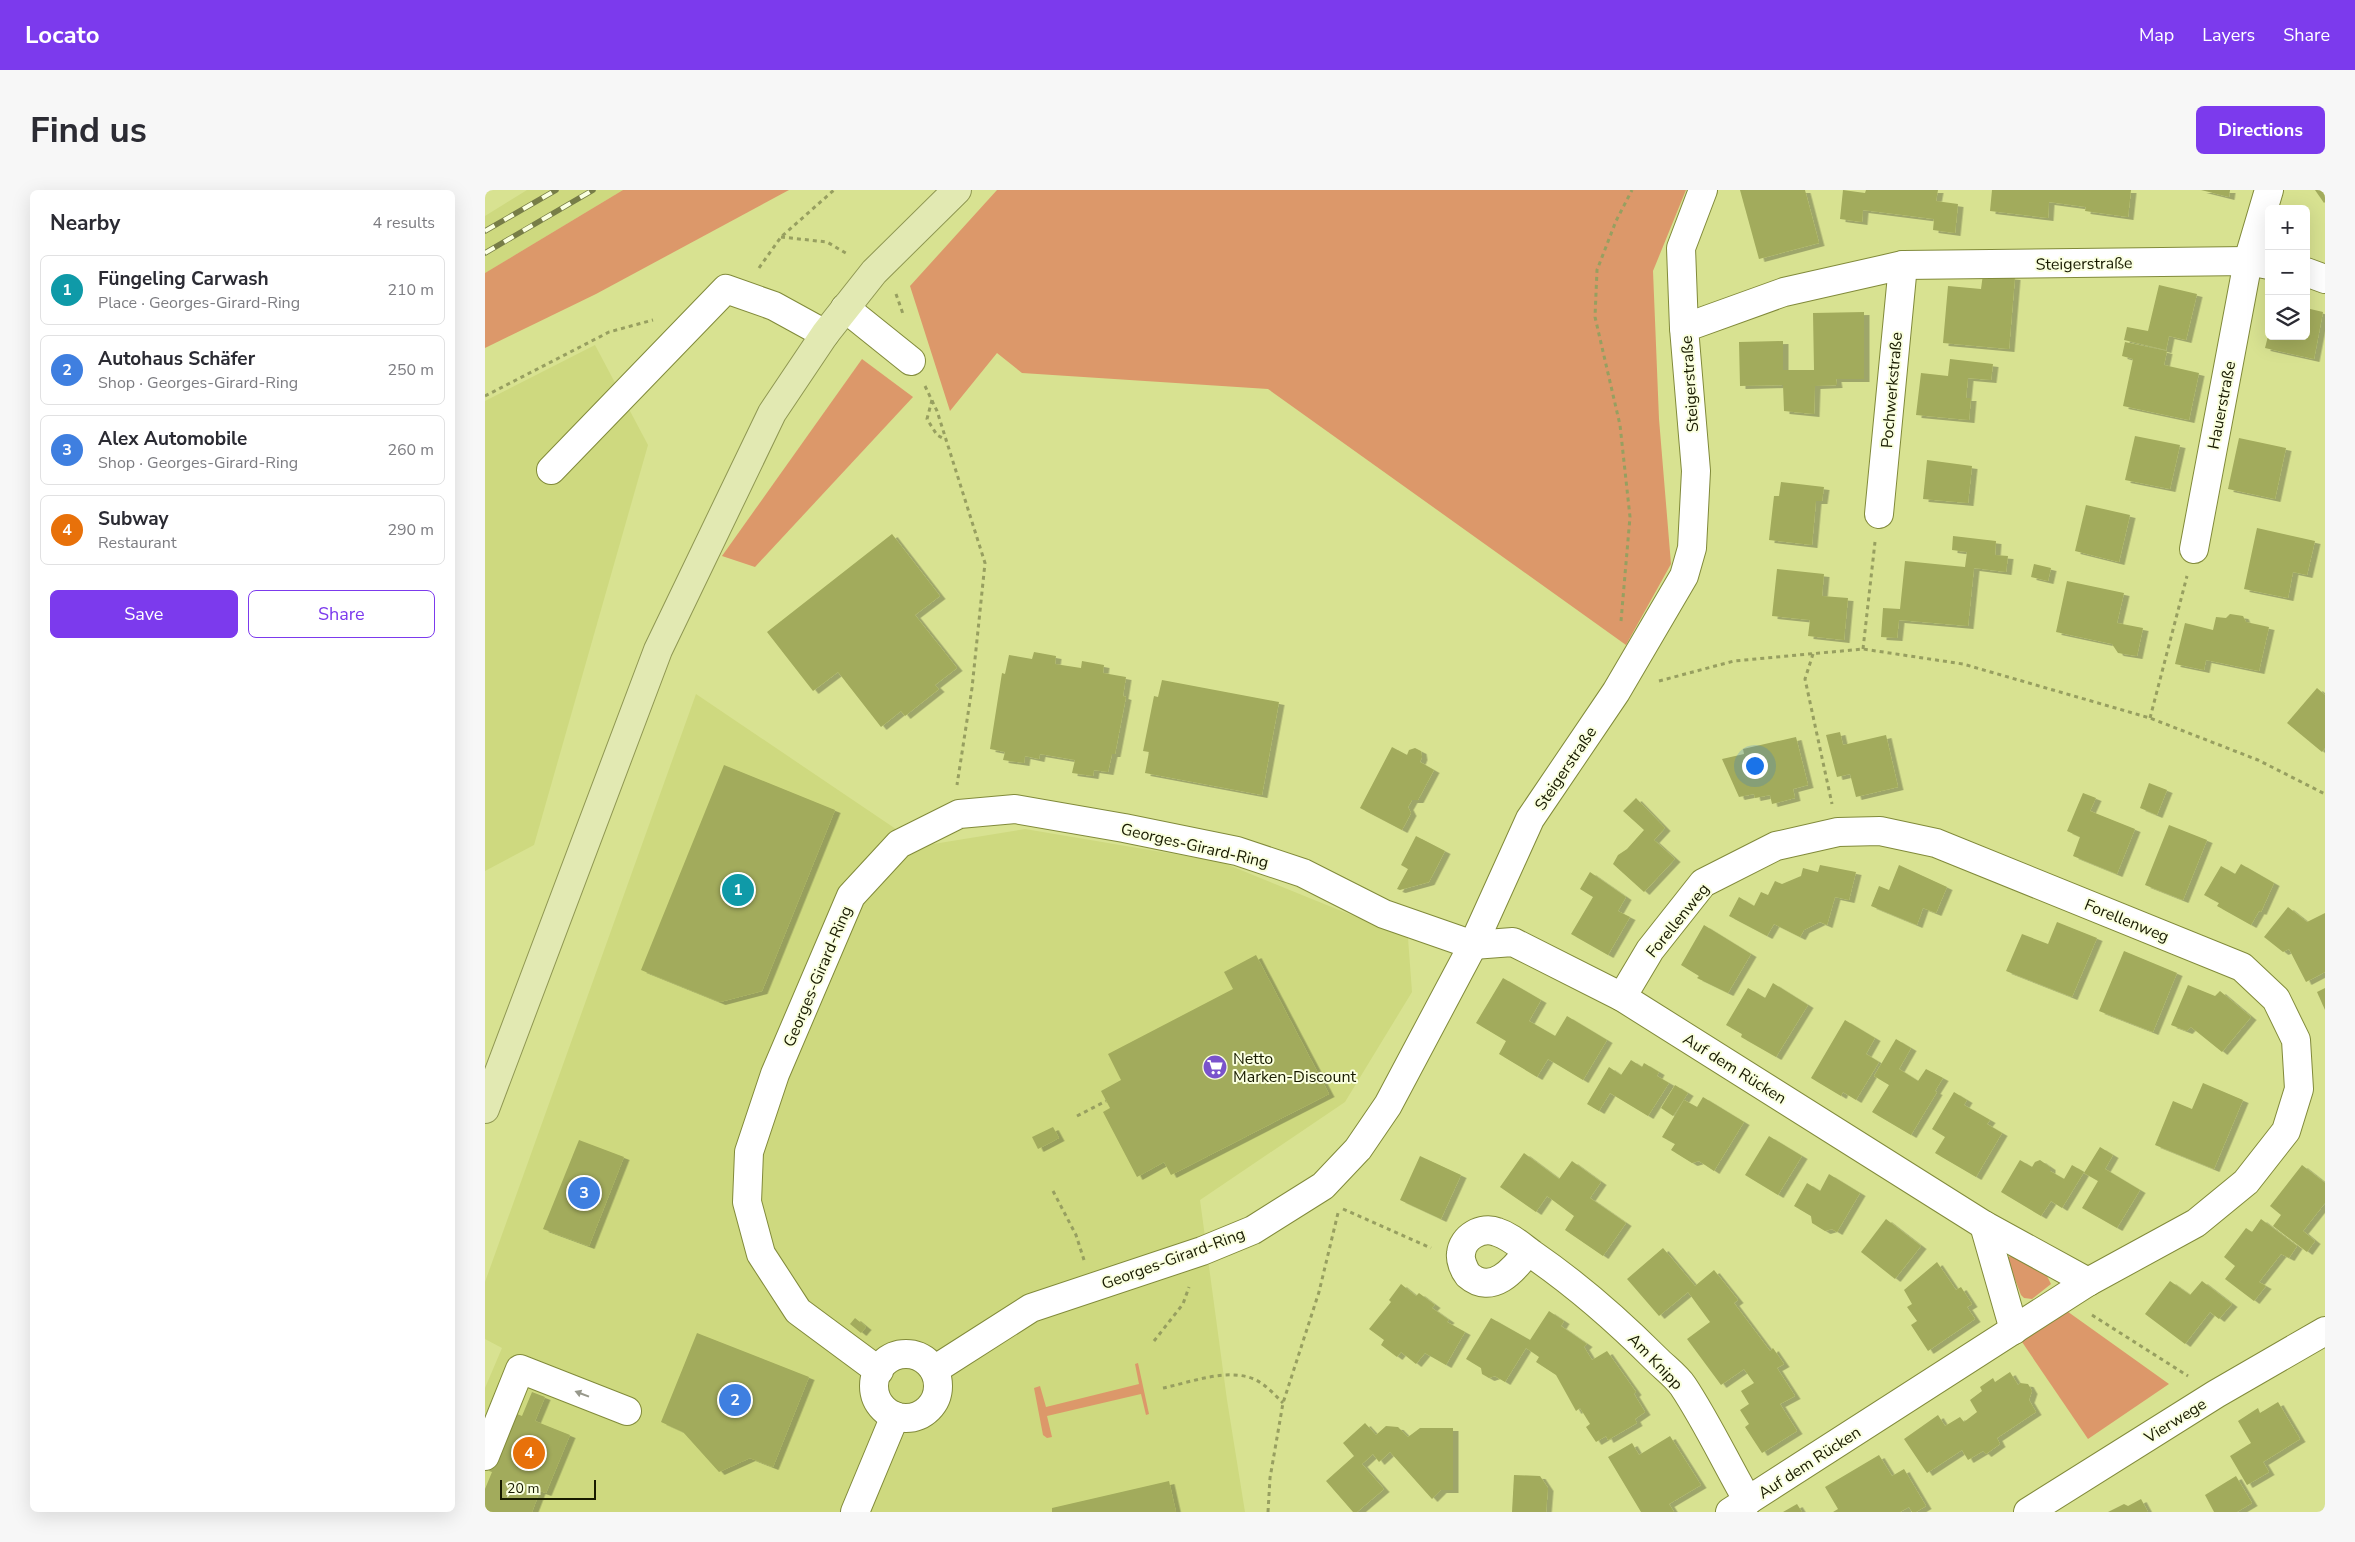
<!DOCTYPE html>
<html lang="en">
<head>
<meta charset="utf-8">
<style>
	:root { --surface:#fff; --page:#f7f7f7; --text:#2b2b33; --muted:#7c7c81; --line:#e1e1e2; --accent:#7c3aed }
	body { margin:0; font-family:"Nunito Sans",sans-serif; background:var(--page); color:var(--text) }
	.controls { position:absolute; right:15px; top:15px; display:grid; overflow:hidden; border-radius:8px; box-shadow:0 5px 20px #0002 }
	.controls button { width:45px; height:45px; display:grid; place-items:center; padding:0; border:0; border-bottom:1px solid var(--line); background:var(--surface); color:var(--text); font:25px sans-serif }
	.scale { position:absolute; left:15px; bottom:12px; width:96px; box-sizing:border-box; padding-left:5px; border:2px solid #181b00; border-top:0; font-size:14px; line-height:18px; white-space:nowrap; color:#181b00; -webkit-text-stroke:4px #faffdf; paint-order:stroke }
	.you { position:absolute; left:1269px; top:575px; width:18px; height:18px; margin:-12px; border:4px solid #fff; border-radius:50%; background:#1a73e8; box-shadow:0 0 0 8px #1a73e833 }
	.badge { display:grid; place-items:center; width:32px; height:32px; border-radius:50%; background:var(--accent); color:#fff; font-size:16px; font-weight:700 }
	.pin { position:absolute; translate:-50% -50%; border:2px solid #fff; box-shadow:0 1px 5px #0006 }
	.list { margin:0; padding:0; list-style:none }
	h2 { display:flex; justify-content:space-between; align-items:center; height:65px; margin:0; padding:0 20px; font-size:21px }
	h2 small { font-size:16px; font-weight:400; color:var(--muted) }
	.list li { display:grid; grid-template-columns:32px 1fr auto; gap:15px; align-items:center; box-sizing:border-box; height:70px; margin:0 10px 10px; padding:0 10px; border:1px solid var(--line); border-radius:8px }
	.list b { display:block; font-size:19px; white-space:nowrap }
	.list p { margin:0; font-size:16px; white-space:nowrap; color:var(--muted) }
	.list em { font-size:16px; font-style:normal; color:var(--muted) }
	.actions { display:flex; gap:10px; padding:15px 20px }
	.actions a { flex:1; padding:11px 0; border:1px solid var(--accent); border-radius:8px; text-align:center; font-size:18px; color:var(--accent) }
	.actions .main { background:var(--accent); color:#fff }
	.icon { flex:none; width:28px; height:28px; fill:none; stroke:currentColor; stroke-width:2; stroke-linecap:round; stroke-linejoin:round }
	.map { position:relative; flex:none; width:1840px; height:1322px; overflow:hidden; border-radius:8px }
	header { display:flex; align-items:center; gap:30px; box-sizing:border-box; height:70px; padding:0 25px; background:var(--accent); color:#fff }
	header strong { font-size:24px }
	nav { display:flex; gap:28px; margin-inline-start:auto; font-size:18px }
	.intro { display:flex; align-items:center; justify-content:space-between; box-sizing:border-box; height:120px; padding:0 30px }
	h1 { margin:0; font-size:35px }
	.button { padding:12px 22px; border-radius:8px; background:var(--accent); color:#fff; font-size:18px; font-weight:700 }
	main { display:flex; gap:30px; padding:0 30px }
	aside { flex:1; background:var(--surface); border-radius:8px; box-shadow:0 5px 20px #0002 }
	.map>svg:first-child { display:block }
</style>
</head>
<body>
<header>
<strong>Locato</strong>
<nav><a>Map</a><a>Layers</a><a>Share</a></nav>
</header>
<div class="intro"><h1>Find us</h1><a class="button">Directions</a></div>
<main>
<aside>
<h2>Nearby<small>4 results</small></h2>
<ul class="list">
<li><span class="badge" style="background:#0f9aa8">1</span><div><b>Füngeling Carwash</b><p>Place · Georges-Girard-Ring</p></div><em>210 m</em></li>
<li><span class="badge" style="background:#3f7fe0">2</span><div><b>Autohaus Schäfer</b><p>Shop · Georges-Girard-Ring</p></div><em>250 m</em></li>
<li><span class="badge" style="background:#3f7fe0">3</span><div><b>Alex Automobile</b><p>Shop · Georges-Girard-Ring</p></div><em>260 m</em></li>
<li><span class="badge" style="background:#e8710a">4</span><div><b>Subway</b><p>Restaurant</p></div><em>290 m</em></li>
</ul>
<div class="actions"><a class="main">Save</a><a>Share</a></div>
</aside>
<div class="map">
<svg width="1840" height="1322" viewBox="0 0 1840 1322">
	<defs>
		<filter id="shadow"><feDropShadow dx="5.5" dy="3" stdDeviation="0" flood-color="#0004"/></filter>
	</defs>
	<rect width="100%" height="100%" fill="#d8e291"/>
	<g fill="#ced97f">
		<path d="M42,0H138L0,83V26Z"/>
		<path d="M110,155L163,255L49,655L0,681V211Z"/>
		<path d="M211,504L436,656L540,639L736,672L923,748L927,802L860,912L715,1010L742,1210L760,1322H0V1198L17,1158L0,1149V1092Z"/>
	</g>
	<g fill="#dc986a">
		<path d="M138,0H304L111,104L0,158V83Z"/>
		<path d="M512,0H1201L1168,81L1174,229L1186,374L1141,455L783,199L537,183L512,163L465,221L425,96Z"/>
		<path d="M377,169L428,207L270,377L237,366Z"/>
		<path d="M1526,1065L1562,1086L1566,1094L1547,1109L1539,1108L1536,1105L1522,1069Z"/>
		<path d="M1579,1119L1684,1194L1603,1249L1535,1149Z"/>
		<path d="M653,1173L664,1224L661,1225L656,1204L562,1226L567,1247L562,1248L558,1245L549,1198L555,1196L561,1217L654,1194L650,1174Z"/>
	</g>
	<g fill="#a2ab5c" filter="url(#shadow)">
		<path d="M1255,0H1320L1334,53L1274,69Z"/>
		<path d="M1358,0L1380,3L1381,0H1453L1451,11L1473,14L1470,43L1448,40L1449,29L1378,20L1377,32L1355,29Z"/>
		<path d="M1507,0H1646L1643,27L1600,21L1601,17L1564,12L1563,28L1505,21Z"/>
		<path d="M1716,0H1745L1744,7Z"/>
		<path d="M1830,0H1840V12L1839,13Z"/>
		<path d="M1498,84L1530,87L1524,159L1458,153L1463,96L1496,99Z"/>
		<path d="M1674,95L1712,104L1701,150L1684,146L1681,160L1639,150L1642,137L1663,141Z"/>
		<path d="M1821,118L1838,122L1829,169L1780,158L1783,146H1821Z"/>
		<path d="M1379,122V189H1351L1352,195L1330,196L1329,224L1299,221L1298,195L1255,196L1254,152L1298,151V180H1329L1328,123Z"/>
		<path d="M1640,152L1682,161L1679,175L1714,183L1704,230L1638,216L1648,169L1637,166Z"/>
		<path d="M1465,169L1508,174L1506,190L1483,188L1481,208H1486L1484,230L1431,225L1436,183L1463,186Z"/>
		<path d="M1650,246L1695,255L1685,299L1640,290Z"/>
		<path d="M1754,248L1801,258L1790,309L1743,299Z"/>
		<path d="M1442,270L1487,276L1483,313L1438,309Z"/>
		<path d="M1296,292L1339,297L1337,311H1331L1327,355L1284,350L1289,306H1294Z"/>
		<path d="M1601,315L1645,325L1634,372L1590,361Z"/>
		<path d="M1772,338L1830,351L1822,385L1808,382L1803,408L1759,399Z"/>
		<path d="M407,344L455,406L430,425L472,478L450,495L454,499L420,526L416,521L396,537L353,482L328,501L282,442Z"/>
		<path d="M1468,346L1511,351L1510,365L1523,366L1521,382L1489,378L1483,436L1414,430L1412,448L1396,447L1398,418L1415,419L1420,371L1480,377L1482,362L1467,360Z"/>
		<path d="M1549,374L1566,378L1563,391L1546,387Z"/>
		<path d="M1292,379L1339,384L1337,406L1363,408L1359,450L1323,446L1325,430L1287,426Z"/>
		<path d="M1582,391L1639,403L1632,433L1658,438L1652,466L1633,463L1627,454L1571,442Z"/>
		<path d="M1745,424L1758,426L1761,432L1784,437L1774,481L1721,470L1719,480L1690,474L1700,433L1728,440L1731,427L1741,428Z"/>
		<path d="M549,462L571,466L570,474L596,478L597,471L619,475L618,483L641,487L638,506L641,507L630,564H627L623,582L609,580L608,586L587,583L590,570L555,564L554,569L540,566L539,573L518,570L520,562L505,559L517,483L520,484L524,465L547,469Z"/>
		<path d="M677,490L794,512L777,605L660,583L664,562L658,561L669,506L673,507Z"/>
		<path d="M1832,498L1840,505V558L1837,562L1802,533Z"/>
		<path d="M1355,542L1358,555L1401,545L1413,597L1371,607L1365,584L1352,587L1341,545Z"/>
		<path d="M1311,547L1323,595L1308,599L1310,608L1287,614L1285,605L1270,608L1269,604L1254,607L1237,569L1259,564L1258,559Z"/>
		<path d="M907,557L922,565L924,560L930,558L936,561L937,567L935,572L949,580L933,610H927L923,617L926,623L917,640L875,618Z"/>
		<path d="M239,575L350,620L277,801L235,812L156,780Z"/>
		<path d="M1664,593L1682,600L1672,625L1655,618Z"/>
		<path d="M1598,603L1611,608L1605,621L1650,639L1632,684L1588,666L1595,647L1582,641Z"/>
		<path d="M1151,608L1180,638L1169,650L1190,669L1159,702L1128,674L1133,665L1142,659L1159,640L1138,621Z"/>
		<path d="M1684,635L1722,650L1698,710L1660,695Z"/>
		<path d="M931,646L960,661L944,692L915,700L912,699L923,679L916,675Z"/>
		<path d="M1756,674L1789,693L1776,722L1774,721L1766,735L1732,716L1734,713L1719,705L1736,676L1750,684Z"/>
		<path d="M1335,675L1371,682L1364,710L1350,707L1342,735L1335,732L1319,740L1315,747L1289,734L1282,746L1244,726L1254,707L1269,716L1276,702L1283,705L1290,691L1297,694L1316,686L1318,678L1333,682Z"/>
		<path d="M1414,675L1462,697L1451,723L1438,718L1432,735L1386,716L1394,696L1404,700Z"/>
		<path d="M1105,682L1141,707L1133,721L1145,727L1123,765L1086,744L1108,707L1095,699Z"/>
		<path d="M1803,717L1822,732L1840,723V782L1821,792L1804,759L1798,762L1779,747Z"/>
		<path d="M1572,732L1612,748L1587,807L1521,781L1537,744L1563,754Z"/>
		<path d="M1219,735L1266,764L1243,803L1212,788L1214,786L1196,775Z"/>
		<path d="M1639,761L1692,783L1668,842L1614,821Z"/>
		<path d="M771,765L844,904L686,985L679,972L652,987L618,922L625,918L616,901L636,890L623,864L748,799L739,782Z"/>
		<path d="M1018,788L1056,810L1044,831L1070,846L1082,826L1122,850L1098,890L1063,869L1052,887L1014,864L1021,851L991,833Z"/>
		<path d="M1288,793L1323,815L1291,867L1256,847L1257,844L1241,835L1263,798L1280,808Z"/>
		<path d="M1703,795L1730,806L1735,801L1766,827L1737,862L1706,837L1702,841L1686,835Z"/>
		<path d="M1840,798V820L1832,802Z"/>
		<path d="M1360,830L1390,848L1381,864L1394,872L1371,910L1358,902L1356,906L1326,888Z"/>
		<path d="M1411,849L1426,858L1414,879L1433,891L1441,879L1458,888L1450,901L1452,902L1426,945L1387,922L1404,895L1389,886Z"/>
		<path d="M1146,870L1157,877L1159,873L1174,882L1172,886L1184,893L1163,926L1125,903L1114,921L1102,914L1124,877L1136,885Z"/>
		<path d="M1718,893L1758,910L1729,979L1670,955L1688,911L1707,919Z"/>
		<path d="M1190,895L1203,903L1188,926L1176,918Z"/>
		<path d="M1469,902L1482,910L1479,915L1505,930L1502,934L1517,943L1491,987L1450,963L1460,947L1447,939Z"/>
		<path d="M1218,907L1259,932L1229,981L1214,971L1207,973L1186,960L1190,954L1177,947L1199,910L1212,917Z"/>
		<path d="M568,937L574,948L553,959L547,947Z"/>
		<path d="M1284,946L1317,966L1293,1005L1260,985Z"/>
		<path d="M94,950L139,967L104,1056L58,1039Z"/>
		<path d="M1615,957L1628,965L1620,979L1655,1000L1632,1038L1597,1018L1613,991L1599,983Z"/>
		<path d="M1039,963L1074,989L1087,971L1116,992L1105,1008L1141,1033L1118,1066L1080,1040L1089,1026L1062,1006L1051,1022L1015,997Z"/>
		<path d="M935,966L976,985L956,1029L915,1010Z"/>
		<path d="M1535,970L1547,977L1550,972L1555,970L1565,977V981L1579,989L1587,975L1599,982L1577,1018L1566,1011L1556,1026L1516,1002Z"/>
		<path d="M1817,975L1840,993V1013L1818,1041L1830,1051L1822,1062L1788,1036L1796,1025L1785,1016Z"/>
		<path d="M1344,984L1375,1003L1352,1042L1347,1039L1340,1041L1327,1033L1326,1026L1309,1016L1322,993L1335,1001Z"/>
		<path d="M1401,1029L1436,1056L1410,1089L1376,1062Z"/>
		<path d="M1776,1029L1812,1056L1804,1068L1796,1064L1774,1092L1781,1096L1769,1111L1740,1089L1750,1076L1739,1067L1761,1038L1767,1042Z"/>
		<path d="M1178,1058L1210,1096L1229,1080L1253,1110L1249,1113L1285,1161L1288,1158L1299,1174L1292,1178L1310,1206L1295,1214L1312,1241L1277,1263L1260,1237L1264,1234L1255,1220L1264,1214L1256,1201L1269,1193L1259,1179L1236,1195L1202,1149L1225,1132L1203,1102L1174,1126L1142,1089Z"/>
		<path d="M1452,1072L1471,1100L1476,1097L1487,1114L1482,1117L1490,1129L1443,1161L1426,1135L1432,1131L1422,1117L1427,1114L1419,1100Z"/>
		<path d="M1685,1091L1705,1105L1717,1091L1747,1114L1734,1129L1725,1122L1700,1154L1660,1124Z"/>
		<path d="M916,1094L931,1106L934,1103L950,1115L947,1118L964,1130L962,1132L980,1142L961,1175L940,1163L931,1174L916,1162L912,1167L896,1155L899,1150L884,1139L906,1112L904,1110Z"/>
		<path d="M1064,1121L1079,1131L1076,1136L1102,1154L1099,1157L1107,1170L1122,1161L1151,1202L1149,1204L1160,1222L1150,1229L1152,1233L1123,1250L1121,1246L1111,1252L1101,1237L1105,1234L1095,1218L1091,1221L1071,1185L1051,1172L1054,1167L1041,1158L1020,1192L1010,1186L1004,1188L997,1184L996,1178L981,1169L1006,1128L1045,1150Z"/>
		<path d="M370,1128L381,1137L376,1143L365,1134Z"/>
		<path d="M212,1143L324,1187L288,1277L265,1268L234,1282L198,1242L176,1232Z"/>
		<path d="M1525,1182L1533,1195L1535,1193L1543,1194L1547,1201L1544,1210L1551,1222L1512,1248L1515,1254L1501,1264L1498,1261L1483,1270L1477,1260L1442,1283L1419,1249L1453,1225L1460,1236L1475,1227L1479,1232L1492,1222L1485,1210L1497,1201L1495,1197L1508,1188L1510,1192Z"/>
		<path d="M47,1202L60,1207L50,1231L85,1245L61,1303L55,1301L47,1322H5L0,1320V1299L7,1282L4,1281L27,1222L37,1226Z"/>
		<path d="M1793,1212L1815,1249L1778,1272L1784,1282L1762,1295L1745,1266L1766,1253L1753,1231L1773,1218L1775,1223Z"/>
		<path d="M880,1233L891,1245L901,1236L913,1237L923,1247L935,1238H968V1300H956L947,1309L905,1262L894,1272L888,1264L877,1274L899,1299L872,1322H868L841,1291L869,1266L858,1253Z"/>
		<path d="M1185,1246L1216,1295L1184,1314L1189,1322H1156L1123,1267L1147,1253L1154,1265Z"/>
		<path d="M1394,1265L1407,1286L1419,1279L1441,1316L1431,1322H1427L1424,1317L1415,1322H1348L1353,1319L1340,1297Z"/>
		<path d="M1029,1285L1055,1286L1063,1298L1061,1322H1027Z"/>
		<path d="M1751,1286L1767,1313L1752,1322H1729L1720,1305Z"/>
		<path d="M684,1291L691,1322H567V1318Z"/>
		<path d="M1656,1309L1663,1322H1623L1639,1314L1643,1316Z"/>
		<path d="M1312,1314L1317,1322H1298Z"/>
	</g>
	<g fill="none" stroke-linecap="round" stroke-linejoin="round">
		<defs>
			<g id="minor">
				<path d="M1821,82L1840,89"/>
				<path d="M360,118L426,171"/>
				<path d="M1199,138L1196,58L1218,0"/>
				<path d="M66,280L241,99L289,116L340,144"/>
				<path d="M1394,324L1418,75"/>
				<path d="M1709,359L1763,71L1784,0"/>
				<path d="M1137,807L1165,760L1218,693L1291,656L1353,642L1395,641L1451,653L1757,777L1791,809L1811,850L1814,899L1801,941L1761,992L1711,1033L1603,1092L1245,1322"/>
				<path d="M1499,1035L1529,1140"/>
				<path d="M1043,1061C1029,1080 1007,1106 983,1085C979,1080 975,1070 976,1064C977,1047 997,1036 1012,1042C1025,1046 1036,1056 1047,1064C1092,1095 1133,1131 1171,1169C1180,1178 1191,1186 1198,1196C1222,1232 1241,1273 1263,1311"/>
				<circle cx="421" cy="1196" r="32"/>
				<path d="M449,1180L546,1118L717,1061L768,1040L838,996L873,959L903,915L988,755L1045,629L1131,502L1199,386L1207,358L1211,281L1199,138L1299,102L1418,75L1763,71L1784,75"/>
				<path d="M394,1181L313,1121L276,1064L262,1012L264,962L290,884L366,706L414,654L474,624L530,619L639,638L752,661L818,683L899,724L988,755L1028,752L1137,807L1499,1035L1603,1092"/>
				<path d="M0,1266L35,1179L142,1221"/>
				<path d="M370,1322L410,1226"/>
				<path d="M1543,1322L1731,1204L1840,1141"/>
			</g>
			<path id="major" d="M0,919L173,460L287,223L340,144L389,82L472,0"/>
		</defs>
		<use href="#minor" stroke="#818a3a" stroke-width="30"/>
		<use href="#major" stroke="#8f9752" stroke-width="30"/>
		<g stroke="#979f60" stroke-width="3" stroke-dasharray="4 4" stroke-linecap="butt">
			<path d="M296,47L342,52L364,65"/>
			<path d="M274,78L296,47L349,0"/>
			<path d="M411,104L418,124"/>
			<path d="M440,196L452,221L500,373L487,498L472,595"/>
			<path d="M0,206L124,142L168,130"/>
			<path d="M447,210L442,229L452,245L461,250"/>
			<path d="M1136,431L1145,327L1135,235L1110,127L1112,80L1131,31L1147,0"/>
			<path d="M1378,459L1390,352"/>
			<path d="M1328,464L1320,489L1347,614"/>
			<path d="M1174,491L1249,471L1378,459L1478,474L1665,528L1773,570L1840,604"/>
			<path d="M1665,528L1702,386"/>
			<path d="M592,926L621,911"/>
			<path d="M568,1001L591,1045L599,1070"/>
			<path d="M858,1019L946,1058"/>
			<path d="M1607,1125L1703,1186"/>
			<path d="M669,1151L698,1114L704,1097"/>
			<path d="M678,1198C707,1192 744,1177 771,1190C781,1195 790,1205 798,1213"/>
			<path d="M783,1322L785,1288L798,1213L834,1102L853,1023"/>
		</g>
		<use href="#minor" stroke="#fff" stroke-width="28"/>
		<use href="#major" stroke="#e2e9b2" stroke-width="28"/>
		<defs>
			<g id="rail">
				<path d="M0,41L71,0"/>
				<path d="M0,63L108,0"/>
			</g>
		</defs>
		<use href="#rail" stroke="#777d47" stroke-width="5.5"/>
		<use href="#rail" stroke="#faffdf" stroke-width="4" stroke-dasharray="11" stroke-linecap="butt"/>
	</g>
	<defs><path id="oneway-solid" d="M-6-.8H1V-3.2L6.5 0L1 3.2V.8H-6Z" transform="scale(1.25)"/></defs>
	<use fill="#97988c" href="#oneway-solid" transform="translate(97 1204) rotate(-159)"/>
	<defs>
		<symbol id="supermarket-disc" viewBox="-11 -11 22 22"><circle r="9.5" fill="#7a53cc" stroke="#faffdf"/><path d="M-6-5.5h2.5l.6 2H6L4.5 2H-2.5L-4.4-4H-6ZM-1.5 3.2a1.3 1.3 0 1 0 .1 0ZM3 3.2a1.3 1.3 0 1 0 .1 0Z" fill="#fff"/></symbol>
	</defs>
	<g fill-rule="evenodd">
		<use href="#supermarket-disc" x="716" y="863" width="28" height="28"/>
	</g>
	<g text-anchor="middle" stroke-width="4" stroke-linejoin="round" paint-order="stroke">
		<g font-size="16" fill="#181b00" stroke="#faffdf">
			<text transform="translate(1599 73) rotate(-1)" y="6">Steigerstraße</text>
			<text transform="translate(1204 194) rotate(-94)" y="6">Steigerstraße</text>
			<text transform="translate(1406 200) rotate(-85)" y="6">Pochwerkstraße</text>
			<text transform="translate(1736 215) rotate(-79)" y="6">Hauerstraße</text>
			<text transform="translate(1080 578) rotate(-56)" y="6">Steigerstraße</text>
			<text transform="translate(710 655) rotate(13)" y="6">Georges-Girard-Ring</text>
			<text transform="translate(1192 730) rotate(-51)" y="6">Forellenweg</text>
			<text transform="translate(1642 730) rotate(22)" y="6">Forellenweg</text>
			<text transform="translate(332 786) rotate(-67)" y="6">Georges-Girard-Ring</text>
			<text transform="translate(1250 878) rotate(32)" y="6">Auf dem Rücken</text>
			<text transform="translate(688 1068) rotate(-20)" y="6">Georges-Girard-Ring</text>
			<text transform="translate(1171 1171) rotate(46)" y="6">Am Knipp</text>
			<text transform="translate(1690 1230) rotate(-32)" y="6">Vierwege</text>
			<text transform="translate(1324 1272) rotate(-33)" y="6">Auf dem Rücken</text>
		</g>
		<g font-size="16" fill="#181b00" stroke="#faffdf" text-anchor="start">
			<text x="748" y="874">Netto<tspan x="748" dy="18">Marken-Discount</tspan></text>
		</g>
	</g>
</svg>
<div class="controls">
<button>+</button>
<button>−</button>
<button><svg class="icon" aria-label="layers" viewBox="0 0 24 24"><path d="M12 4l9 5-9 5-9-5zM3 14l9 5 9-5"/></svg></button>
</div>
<div class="scale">20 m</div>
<div class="you"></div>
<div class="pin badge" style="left:253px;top:700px;background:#0f9aa8">1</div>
<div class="pin badge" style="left:250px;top:1210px;background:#3f7fe0">2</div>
<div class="pin badge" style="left:99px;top:1003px;background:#3f7fe0">3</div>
<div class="pin badge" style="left:44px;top:1263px;background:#e8710a">4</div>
</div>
</main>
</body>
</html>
